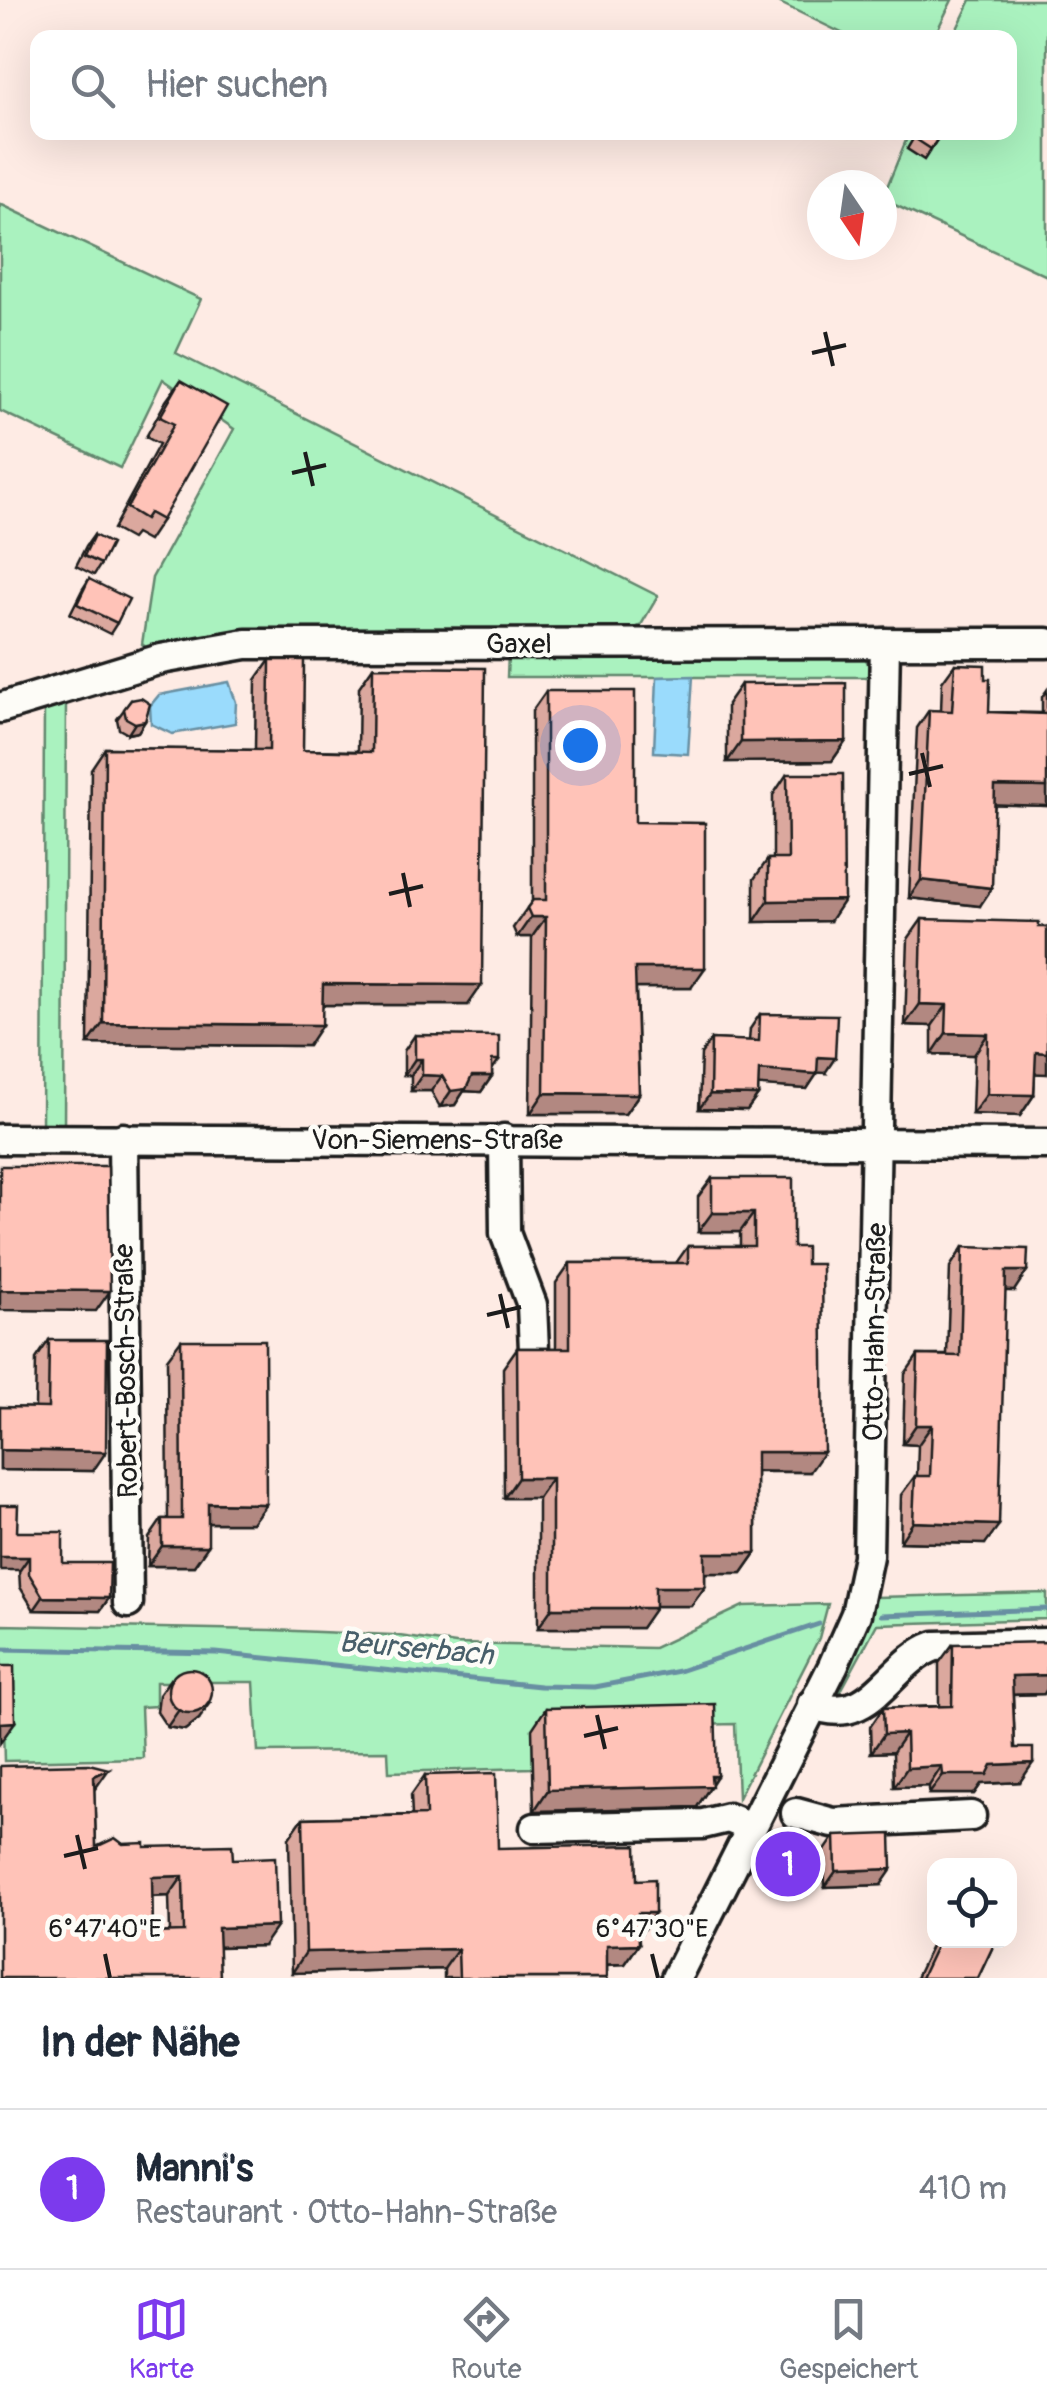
<!DOCTYPE html>
<html lang="de">
<head>
<meta charset="utf-8">
<style>
	:root { --surface:#fff; --page:#f2f2f3; --text:#1f2937; --muted:#747a83; --line:#e0e1e3; --accent:#7c3aed }
	body { margin:0; font-family:Pangolin,sans-serif; background:var(--page); color:var(--text) }
	.controls { position:absolute; right:30px; bottom:30px; display:grid; overflow:hidden; border-radius:20px; box-shadow:0 10px 40px #0002 }
	.controls button { width:90px; height:90px; display:grid; place-items:center; padding:0; border:0; border-bottom:2px solid var(--line); background:var(--surface); color:var(--text); font:50px sans-serif }
	.compass { position:absolute; left:807px; top:170px; width:90px; height:90px; border-radius:50%; background:var(--surface); box-shadow:0 10px 40px #0002; rotate:167deg }
	.you { position:absolute; left:580px; top:745px; width:35px; height:35px; margin:-25px; border:8px solid #fff; border-radius:50%; background:#1a73e8; box-shadow:0 0 0 15px #1a73e833 }
	.badge { display:grid; place-items:center; width:65px; height:65px; border-radius:50%; background:var(--accent); color:#fff; font-size:32px; font-weight:700 }
	.pin { position:absolute; translate:-50% -50%; border:5px solid #fff; box-shadow:0 2px 10px #0006 }
	.list { margin:0; padding:0; list-style:none }
	h2 { display:flex; justify-content:space-between; align-items:center; height:130px; margin:0; padding:0 40px; font-size:42px }
	h2 small { font-size:32px; font-weight:400; color:var(--muted) }
	.list li { display:grid; grid-template-columns:65px 1fr auto; gap:30px; align-items:center; box-sizing:border-box; height:160px; padding:0 40px; border-top:2px solid var(--line) }
	.list b { display:block; font-size:38px; white-space:nowrap }
	.list p { margin:0; font-size:32px; white-space:nowrap; color:var(--muted) }
	.list em { font-size:32px; font-style:normal; color:var(--muted) }
	.icon { flex:none; width:55px; height:55px; fill:none; stroke:currentColor; stroke-width:2; stroke-linecap:round; stroke-linejoin:round }
	.map { position:relative; flex:none; width:1047px; height:1978px; overflow:hidden }
	.search { position:absolute; background:var(--surface); box-shadow:0 10px 40px #0002; left:30px; right:30px; top:30px; height:110px; display:flex; align-items:center; gap:25px; box-sizing:border-box; padding:0 35px; border-radius:20px; color:var(--muted); font-size:38px }
	.sheet { height:290px; background:var(--surface) }
	nav { display:flex; justify-content:space-around; align-items:center; box-sizing:border-box; height:140px; border-top:2px solid var(--line); background:var(--surface); font-size:28px; color:var(--muted) }
	nav a { display:grid; justify-items:center; gap:5px }
	nav .on { color:var(--accent) }
	.map>svg:first-child { display:block }
</style>
</head>
<body>
<div class="map">
<svg width="1047" height="1978" viewBox="0 0 1047 1978">
	<rect width="100%" height="100%" fill="#feebe4"/>
	<filter id="ink" filterUnits="userSpaceOnUse"><feTurbulence type="fractalNoise" baseFrequency=".01" numOctaves="2"/><feDisplacementMap in="SourceGraphic" scale="20" xChannelSelector="R" yChannelSelector="G"/><feConvolveMatrix kernelMatrix="1 2 1 2 8 2 1 2 1" color-interpolation-filters="sRGB"/></filter>
	<g filter="url(#ink)">
		<g fill="#aaf2bf" stroke="#63876e" stroke-width="2.5">
			<path d="M774,0H952L934,37H850Z"/>
			<path d="M971,0H1047V276L882,199L909,133L1010,132V38L953,37Z"/>
			<path d="M0,204L201,299L176,353L658,596L641,625L623,634L151,652L142,644L152,578L234,429L163,379L120,468L0,411Z"/>
			<path d="M863,653L874,677H507L508,654Z"/>
			<path d="M66,698L64,1128L42,1129L44,705Z"/>
			<path d="M1047,1593V1619L877,1624L837,1698L833,1686L875,1597Z"/>
			<path d="M828,1604L819,1638L738,1798L735,1724L533,1729V1768L389,1772L388,1751L258,1752L254,1682H156V1706L141,1707L143,1758L4,1761L0,1625L271,1630L392,1635L456,1644L654,1648L743,1606Z"/>
		</g>
		<g fill="#9adbfc" stroke="#688fa2" stroke-width="2.5">
			<path d="M693,676L688,754L654,752L657,677Z"/>
			<path d="M229,682L236,702L235,723L172,734L151,724L150,706L159,695Z"/>
		</g>
		<g fill="none" stroke-linecap="round" stroke-linejoin="round">
			<g stroke="#688fa2" stroke-width="5">
				<path d="M881,1615L1047,1609"/>
				<path d="M0,1649L216,1653L540,1686L595,1687L679,1671L819,1624"/>
			</g>
			<defs>
				<g id="minor">
					<path d="M0,708L161,659L246,644L1047,643"/>
					<path d="M123,1138L128,1603"/>
					<path d="M0,1139L1047,1144"/>
					<path d="M504,1139L505,1233L532,1305L534,1350"/>
					<path d="M812,1704C871,1730 889,1662 935,1646L1047,1643"/>
					<path d="M796,1813L833,1823L971,1816"/>
					<path d="M535,1828L703,1824L728,1818L751,1827"/>
					<path d="M676,1978L833,1666L856,1614L868,1556L885,643"/>
				</g>
			</defs>
			<use href="#minor" stroke="#1c1c1c" stroke-width="35"/>
			<use href="#minor" stroke="#fdfcf7" stroke-width="28"/>
		</g>
		<g fill="#dba89e" stroke="#1c1c1c" stroke-width="2.5" fill-rule="evenodd">
			<path d="M917,132H942L924,160L907,149Z"/>
			<path d="M181,380L162,520L148,541L135,534L131,539L113,529L159,444L146,437L166,401Z"/>
			<path d="M94,535L101,564L94,575L76,566L86,546Z"/>
			<path d="M89,579L117,623L110,634L70,614L82,590Z"/>
			<path d="M270,660L303,750L358,751L359,687L373,667L468,1005H323L308,1046L88,1044L91,769L105,748L255,750L256,680Z"/>
			<path d="M955,664L985,679L989,712L1042,713V697L1047,690V806L995,804L980,906L909,898L917,728L929,710L941,711L942,682Z"/>
			<path d="M741,684L846,741L832,761L727,762V704Z"/>
			<path d="M546,691L635,822L691,988H636L639,1094L625,1114H530L532,937H517L513,928L532,901V711Z"/>
			<path d="M131,700L145,721L138,732L128,734L119,729L117,719Z"/>
			<path d="M787,774L830,921L754,922V879L768,859H773V795Z"/>
			<path d="M922,919L1047,927V1074L1035,1073L1034,1095L1020,1116L972,1114L974,1055L932,1054V1026L905,1025L908,939Z"/>
			<path d="M760,1014L825,1073L817,1072L807,1089L758,1085V1095L747,1110L699,1109L701,1054L711,1039L749,1041L750,1029Z"/>
			<path d="M415,1035L499,1060L492,1070V1076L481,1092L464,1091L455,1105L440,1107L431,1091H411V1075H404V1051Z"/>
			<path d="M712,1178L793,1247L810,1472H756V1553L742,1573H705V1587L691,1606H655L641,1628H538V1498H504L503,1368L517,1348H556V1283L570,1263H676L688,1246H740V1232H698V1197Z"/>
			<path d="M963,1247L1014,1291H1005L985,1544L900,1542L901,1495L915,1476H917L918,1445L903,1444L905,1374L918,1355H947L950,1267Z"/>
			<path d="M49,1340L93,1471L0,1470V1407L35,1408L36,1359Z"/>
			<path d="M181,1340L266,1504L252,1523H208L194,1566H148L149,1538L162,1519H168L167,1359Z"/>
			<path d="M17,1532L63,1563L109,1598L100,1611L34,1610L20,1587Z"/>
			<path d="M953,1644L1047,1675V1689L1044,1694L1013,1695L1015,1748L1020,1782L981,1784L974,1794H929V1786L894,1787L893,1752L871,1753L870,1727L883,1708L939,1706V1663Z"/>
			<path d="M170,1679L199,1719L185,1730L167,1727L157,1712L159,1695Z"/>
			<path d="M546,1708L711,1784L697,1807L534,1811L532,1729Z"/>
			<path d="M425,1775L498,1848L637,1880L641,1933H638L639,1944L625,1964L607,1965V1978H444V1969L292,1973L289,1838L303,1818L412,1815L411,1795Z"/>
			<path d="M94,1789L96,1847L123,1844L233,1859L263,1946L219,1947L0,1978ZM169,1896L170,1932L153,1933L152,1897Z"/>
			<path d="M835,1836L881,1885L825,1887L824,1852Z"/>
			<path d="M789,1841L800,1868L792,1878L773,1869Z"/>
			<path d="M934,1940H996L978,1978H916Z"/>
		</g>
		<g fill="#b28881" stroke="#1c1c1c" stroke-width="2.5">
			<path d="M145,721L138,732L128,734L135,723Z"/>
			<path d="M846,741L832,761L727,762L741,742Z"/>
			<path d="M995,786L1047,787V806L983,804Z"/>
			<path d="M921,880L992,888L980,906L909,898Z"/>
			<path d="M844,900L830,921L754,922L768,901Z"/>
			<path d="M531,917H546L532,937H517Z"/>
			<path d="M635,968H705L691,988H621Z"/>
			<path d="M323,984L482,985L468,1005H308Z"/>
			<path d="M920,1004L947,1005L932,1026L905,1025Z"/>
			<path d="M103,1023L322,1025L308,1046L88,1044Z"/>
			<path d="M946,1033L988,1034L974,1055L932,1054Z"/>
			<path d="M1036,1052L1047,1053V1074L1021,1073Z"/>
			<path d="M818,1057L835,1058L825,1073L807,1072Z"/>
			<path d="M415,1059H422L411,1075H404Z"/>
			<path d="M759,1070L817,1074L807,1089L748,1085Z"/>
			<path d="M422,1075L442,1076L431,1091H411Z"/>
			<path d="M472,1076H492L481,1092L464,1091L455,1105L440,1107L451,1091Z"/>
			<path d="M544,1093L639,1094L625,1114H530Z"/>
			<path d="M710,1094L758,1095L747,1110L699,1109Z"/>
			<path d="M987,1094L1034,1095L1020,1116L972,1114Z"/>
			<path d="M712,1213H754L740,1232H698Z"/>
			<path d="M1006,1271H1027L1014,1291L992,1290Z"/>
			<path d="M0,1290L110,1291L96,1311L0,1310Z"/>
			<path d="M916,1425H932L918,1445L903,1444Z"/>
			<path d="M0,1450L106,1452L93,1471L0,1470Z"/>
			<path d="M756,1452H824L810,1472L742,1471Z"/>
			<path d="M518,1478H552L538,1498H504Z"/>
			<path d="M208,1503L266,1504L252,1523H194Z"/>
			<path d="M913,1522L999,1525L985,1544L900,1542Z"/>
			<path d="M162,1546H208L194,1566H148Z"/>
			<path d="M705,1553H756L742,1573H692Z"/>
			<path d="M0,1557H29L20,1570H0Z"/>
			<path d="M655,1587H705L691,1606H641Z"/>
			<path d="M43,1597L109,1598L100,1611L34,1610Z"/>
			<path d="M552,1608H655L641,1628H538Z"/>
			<path d="M1047,1675V1689L1044,1694L999,1695L1012,1676Z"/>
			<path d="M210,1704L199,1719L185,1730L167,1727L178,1711Z"/>
			<path d="M15,1722L0,1743V1723Z"/>
			<path d="M906,1733L893,1752L871,1753L884,1734Z"/>
			<path d="M1033,1763L1020,1782L981,1784L974,1794H929L943,1775L992,1765Z"/>
			<path d="M942,1766L929,1786L894,1787L907,1768Z"/>
			<path d="M109,1769L95,1789L80,1796L94,1776Z"/>
			<path d="M717,1776L697,1807L534,1811L548,1790Z"/>
			<path d="M892,1869L881,1885L825,1887L836,1871Z"/>
			<path d="M183,1876L169,1896L138,1897L152,1877Z"/>
			<path d="M638,1913H655L641,1933H624Z"/>
			<path d="M277,1926L263,1946L204,1947L218,1928Z"/>
			<path d="M639,1944L625,1964L593,1965L607,1945Z"/>
			<path d="M458,1949L444,1969L292,1973L306,1952Z"/>
		</g>
		<g fill="#ffc3b8" stroke="#1c1c1c" stroke-width="2.5" fill-rule="evenodd">
			<path d="M918,132H942L931,149L914,138Z"/>
			<path d="M181,380L227,406L162,520L149,513L145,519L127,508L174,424L160,417Z"/>
			<path d="M94,535L111,544L101,564L84,556Z"/>
			<path d="M89,579L129,599L117,623L77,604Z"/>
			<path d="M270,660H304L303,750L372,752L373,667L485,668L482,985L323,984L322,1025L103,1023L105,748L269,750Z"/>
			<path d="M955,664L985,665V679H990L989,712L1047,714V787L995,786L992,888L921,880L929,710L952,711Z"/>
			<path d="M846,683V741L741,742V684Z"/>
			<path d="M546,691H635V822L705,823V968H635L639,1094L544,1093L546,917H531L527,908L533,900H546Z"/>
			<path d="M141,698L150,704L145,721L135,723L126,718L124,709L131,700Z"/>
			<path d="M787,774H843L844,900L768,901V859H788Z"/>
			<path d="M922,919L1039,922V927H1047V1053L1036,1052L1034,1095L987,1094L988,1034L946,1033L947,1005L920,1004Z"/>
			<path d="M760,1014L837,1015L835,1058L818,1057L817,1074L759,1070L758,1095L710,1094L711,1039L759,1041Z"/>
			<path d="M415,1035L499,1036V1060H492V1076H472L466,1089L451,1091L442,1076L422,1075V1059H415Z"/>
			<path d="M0,1166H108L110,1291L0,1290Z"/>
			<path d="M712,1178H793V1247H806V1264H822L824,1452H756V1553H705V1587H655V1608H552V1478H518L517,1348H570V1263H688V1246H754V1213H712Z"/>
			<path d="M963,1247L1028,1249L1027,1271H1006L999,1525L913,1522L915,1476H930L932,1425H916L918,1355L960,1356Z"/>
			<path d="M49,1340H107L106,1452L0,1450V1407L48,1408Z"/>
			<path d="M181,1340H265L266,1504L208,1503V1546H162V1519H182Z"/>
			<path d="M0,1505H18L17,1532H63V1563H110L109,1598L43,1597L29,1574V1557H0Z"/>
			<path d="M1047,1642V1675L1012,1676L1015,1748H1033V1763L992,1765L987,1775H943L942,1766L907,1768L906,1733L884,1734L883,1708L952,1706L953,1644Z"/>
			<path d="M0,1666H14L15,1722L0,1723Z"/>
			<circle cx="190" cy="1691" r="22"/>
			<path d="M715,1704L717,1776H711L712,1786L548,1790L546,1708Z"/>
			<path d="M89,1764L109,1769L94,1776L96,1847L115,1838L123,1844L145,1843V1847L232,1845L233,1859L275,1857L277,1926L218,1928L220,1978H0V1766ZM183,1876L184,1932L153,1933L152,1877Z"/>
			<path d="M496,1773L498,1848L636,1845L637,1880L655,1879V1913H638L639,1944L607,1945V1978H459L458,1949L306,1952L303,1818L426,1815L425,1775Z"/>
			<path d="M891,1834L892,1869L836,1871L835,1836Z"/>
			<path d="M789,1841L808,1851L800,1868L780,1858Z"/>
			<path d="M939,1940H996L978,1978H921Z"/>
		</g>
	</g>
	<path fill="none" stroke="#1c1c1c" stroke-width="4" d="M825,332L833,366M812,353L846,345M305,452L313,486M292,473L326,465M922,753L930,787M909,774L943,766M403,873L410,907M389,894L423,886M500,1294L508,1328M487,1315L521,1307M597,1715L605,1749M584,1736L618,1728M77,1835L85,1869M64,1856L98,1848M105,1954L110,1978M652,1954L658,1978"/>
	<g text-anchor="middle" stroke-width="9" stroke-linejoin="round" paint-order="stroke">
		<g font-size="28" fill="#1c1c1c" stroke="#fdfcf7">
			<text x="519" y="653">Gaxel</text>
			<text x="437" y="1149">Von-Siemens-Straße</text>
			<text transform="translate(874 1332) rotate(-89)" y="10">Otto-Hahn-Straße</text>
			<text transform="translate(125 1371) rotate(-91)" y="10">Robert-Bosch-Straße</text>
		</g>
		<g font-size="30" font-style="italic" fill="#485f6a" stroke="#fdfcf7">
			<text transform="translate(416 1648) rotate(5)" y="10">Beurserbach</text>
		</g>
	</g>
	<g font-size="25" text-anchor="middle" fill="#1c1c1c" stroke="#fdfcf7" stroke-width="9" stroke-linejoin="round" paint-order="stroke">
		<text x="105" y="1937">6°47'40"E</text>
		<text x="652" y="1937">6°47'30"E</text>
	</g>
</svg>
<div class="controls">
<button><svg class="icon" aria-label="locate" viewBox="0 0 24 24"><circle cx="12" cy="12" r="6"/><path d="M12 2v4M12 18v4M2 12h4M18 12h4"/></svg></button>
</div>
<svg class="compass" viewBox="-18 -18 36 36"><path d="M0-13l5 13h-10z" fill="#e53935"/><path d="M0 13l5-13h-10z" fill="#747a83"/></svg>
<div class="you"></div>
<div class="pin badge" style="left:788px;top:1864px">1</div>
<div class="search"><svg class="icon" aria-label="search" viewBox="0 0 24 24"><circle cx="10" cy="10" r="6"/><path d="M15 15l6 6"/></svg>Hier suchen</div>
</div>
<section class="sheet">
<h2>In der Nähe<small></small></h2>
<ul class="list">
<li><span class="badge">1</span><div><b>Manni's</b><p>Restaurant · Otto-Hahn-Straße</p></div><em>410 m</em></li>
</ul>
</section>
<nav>
<a class="on"><svg class="icon" aria-label="map" viewBox="0 0 24 24"><path d="M3 6l6-2 6 2 6-2v14l-6 2-6-2-6 2zM9 4v14M15 6v14"/></svg>Karte</a>
<a><svg class="icon" aria-label="directions" viewBox="0 0 24 24"><path d="M12 3l9 9-9 9-9-9zM9 14v-3h6M13 9l2 2-2 2"/></svg>Route</a>
<a><svg class="icon" aria-label="saved" viewBox="0 0 24 24"><path d="M7 4h10v16l-5-4-5 4z"/></svg>Gespeichert</a>
</nav>
</body>
</html>
